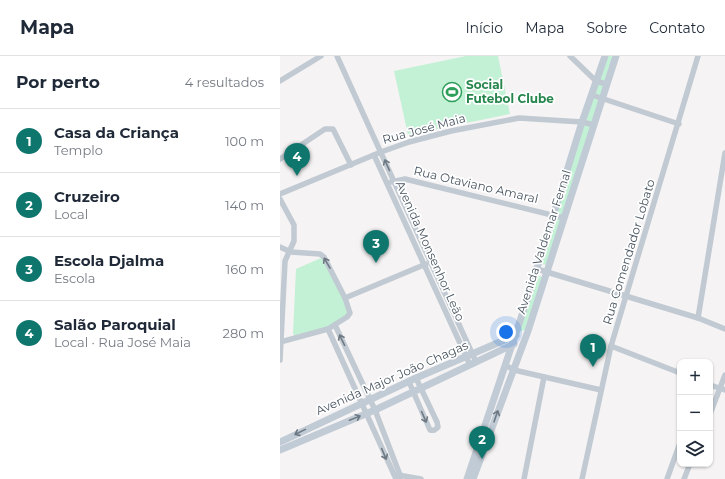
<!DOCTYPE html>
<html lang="pt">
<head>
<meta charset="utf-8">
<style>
	:root { --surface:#fff; --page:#f6f6f7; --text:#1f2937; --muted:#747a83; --line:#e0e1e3; --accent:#0f766e }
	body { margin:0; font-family:Montserrat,sans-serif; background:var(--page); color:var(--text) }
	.controls { position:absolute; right:12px; bottom:12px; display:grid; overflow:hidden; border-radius:8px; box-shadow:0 1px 3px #0004 }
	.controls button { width:36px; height:36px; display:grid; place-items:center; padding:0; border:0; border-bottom:1px solid var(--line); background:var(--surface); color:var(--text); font:20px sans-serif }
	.you { position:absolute; left:226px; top:276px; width:14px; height:14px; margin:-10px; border:3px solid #fff; border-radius:50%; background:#1a73e8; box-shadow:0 0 0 6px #1a73e833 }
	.badge { display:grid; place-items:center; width:26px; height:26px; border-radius:50%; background:var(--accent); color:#fff; font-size:13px; font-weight:700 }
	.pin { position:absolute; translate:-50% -33px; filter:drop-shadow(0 1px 2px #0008) }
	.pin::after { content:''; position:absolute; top:21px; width:14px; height:12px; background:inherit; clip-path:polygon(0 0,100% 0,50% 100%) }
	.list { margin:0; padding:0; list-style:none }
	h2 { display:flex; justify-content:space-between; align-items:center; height:52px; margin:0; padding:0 16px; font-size:17px }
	h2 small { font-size:13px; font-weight:400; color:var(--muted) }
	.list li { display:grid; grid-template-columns:26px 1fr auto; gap:12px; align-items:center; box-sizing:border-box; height:64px; padding:0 16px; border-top:1px solid var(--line) }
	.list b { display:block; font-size:15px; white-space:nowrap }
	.list p { margin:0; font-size:13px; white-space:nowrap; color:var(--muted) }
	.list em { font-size:13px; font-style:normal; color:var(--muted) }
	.icon { flex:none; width:22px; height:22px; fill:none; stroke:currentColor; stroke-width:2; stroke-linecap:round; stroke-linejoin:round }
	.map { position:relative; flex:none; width:445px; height:423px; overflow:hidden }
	header { display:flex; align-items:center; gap:24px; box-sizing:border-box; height:56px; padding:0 20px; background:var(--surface); border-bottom:1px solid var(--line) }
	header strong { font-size:19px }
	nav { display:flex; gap:22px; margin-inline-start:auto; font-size:14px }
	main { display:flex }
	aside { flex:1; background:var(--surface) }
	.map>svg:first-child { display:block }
</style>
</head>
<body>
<header>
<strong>Mapa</strong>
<nav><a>Início</a><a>Mapa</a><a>Sobre</a><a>Contato</a></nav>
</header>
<main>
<aside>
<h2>Por perto<small>4 resultados</small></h2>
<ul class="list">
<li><span class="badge">1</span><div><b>Casa da Criança</b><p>Templo</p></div><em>100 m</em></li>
<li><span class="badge">2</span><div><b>Cruzeiro</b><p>Local</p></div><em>140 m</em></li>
<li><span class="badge">3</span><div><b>Escola Djalma</b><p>Escola</p></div><em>160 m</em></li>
<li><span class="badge">4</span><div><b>Salão Paroquial</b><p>Local · Rua José Maia</p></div><em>280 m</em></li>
</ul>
</aside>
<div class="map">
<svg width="445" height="423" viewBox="0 0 445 423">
	<rect width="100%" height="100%" fill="#f5f3f3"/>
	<g fill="#c3f1d5">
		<path d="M186,0H218L230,58L128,79L114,15Z"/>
		<path d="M325,0H335L314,69L302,66Z"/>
		<path d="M302,67L313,70L268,209L261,208Z"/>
		<path d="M41,202L44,203L69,255L68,259L49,271L16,280L13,278L16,213Z"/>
		<path d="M257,219L262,221L247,273L236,277Z"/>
	</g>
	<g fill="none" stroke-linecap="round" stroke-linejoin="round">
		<g stroke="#c1cad2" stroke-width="5.5">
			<path d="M57,0L196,306"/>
			<path d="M290,0L316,25L326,28"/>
			<path d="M0,25L41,0"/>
			<path d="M312,39L399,68"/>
			<path d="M94,99L190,309"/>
			<path d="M0,103L45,73H53L71,109"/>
			<path d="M111,126L125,123L284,162"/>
			<path d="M0,138L101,96L129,86L171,75L239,62L302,66L314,69"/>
			<path d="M0,143L14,169V185L5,205L0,304"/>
			<path d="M0,191L11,196L40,198L44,201L65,242L70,257L67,261L48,273L0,286"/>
			<path d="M257,213L418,262L445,273"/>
			<path d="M65,242L146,208"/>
			<path d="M418,262L445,97"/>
			<path d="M55,269L95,354L120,419V423"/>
			<path d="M48,273L116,423"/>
			<path d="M331,290L400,317"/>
			<path d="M225,309L234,314L321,334"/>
			<path d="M129,326L150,374C154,375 155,374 158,371L157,366L136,322"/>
			<path d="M430,329L445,334"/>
			<path d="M430,358L445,319"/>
			<path d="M118,419L141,423"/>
			<path d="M244,423L264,321"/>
			<path d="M302,423L331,290L418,0"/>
			<path d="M387,423L400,387"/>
			<path d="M404,423L410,408"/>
		</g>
		<g stroke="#c1cbd6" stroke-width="7">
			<path d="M0,386L136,322L236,279"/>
			<path d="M0,394L95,354L234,288"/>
			<path d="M187,423L249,238L302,66L325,0"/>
			<path d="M193,423L248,275L336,0"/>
		</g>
	</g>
	<defs><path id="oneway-shaft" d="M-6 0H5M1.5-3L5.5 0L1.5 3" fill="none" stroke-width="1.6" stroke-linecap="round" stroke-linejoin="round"/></defs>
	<g stroke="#6e7983">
		<use href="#oneway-shaft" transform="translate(107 109) rotate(-114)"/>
		<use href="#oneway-shaft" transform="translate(47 207) rotate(-120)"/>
		<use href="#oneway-shaft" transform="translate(62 284) rotate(-116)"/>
		<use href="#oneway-shaft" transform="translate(144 361) rotate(66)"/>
		<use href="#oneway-shaft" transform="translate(104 398) rotate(67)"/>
	</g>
	<g stroke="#6e7984">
		<use href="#oneway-shaft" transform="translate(216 360) rotate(-71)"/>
		<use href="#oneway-shaft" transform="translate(75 362) rotate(-22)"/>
		<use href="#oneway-shaft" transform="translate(20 376) rotate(154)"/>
	</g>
	<defs>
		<symbol id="stadium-ring" viewBox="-11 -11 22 22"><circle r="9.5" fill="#fff" stroke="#2e9e5b" stroke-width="1.5"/><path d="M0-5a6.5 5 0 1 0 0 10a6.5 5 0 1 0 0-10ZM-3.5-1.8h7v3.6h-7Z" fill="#2e9e5b"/></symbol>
	</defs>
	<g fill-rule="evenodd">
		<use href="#stadium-ring" x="161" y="25" width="22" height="22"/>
	</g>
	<g text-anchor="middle" stroke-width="3.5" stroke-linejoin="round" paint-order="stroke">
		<g font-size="12" font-weight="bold" fill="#27864d" stroke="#fff" text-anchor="start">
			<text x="186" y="33">Social<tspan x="186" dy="14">Futebol Clube</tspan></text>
		</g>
		<g font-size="12" fill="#4a5661" stroke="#fff">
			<text transform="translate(144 73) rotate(-15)" y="4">Rua José Maia</text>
			<text transform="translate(196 129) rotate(13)" y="4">Rua Otaviano Amaral</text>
			<text transform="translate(264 186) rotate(-72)" y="4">Avenida Valdemar Fernal</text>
			<text transform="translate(150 195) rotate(66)" y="4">Avenida Monsenhor Leão</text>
			<text transform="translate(349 196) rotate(-73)" y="4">Rua Comendador Lobato</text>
			<text transform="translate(112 322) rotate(-24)" y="4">Avenida Major João Chagas</text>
		</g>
	</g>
</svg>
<div class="controls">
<button>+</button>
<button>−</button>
<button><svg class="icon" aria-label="layers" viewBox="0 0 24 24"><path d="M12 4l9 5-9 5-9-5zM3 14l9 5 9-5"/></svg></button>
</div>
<div class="you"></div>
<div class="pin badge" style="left:313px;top:311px">1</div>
<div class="pin badge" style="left:202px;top:403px">2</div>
<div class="pin badge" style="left:96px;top:207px">3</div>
<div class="pin badge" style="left:17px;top:120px">4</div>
</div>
</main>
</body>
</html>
